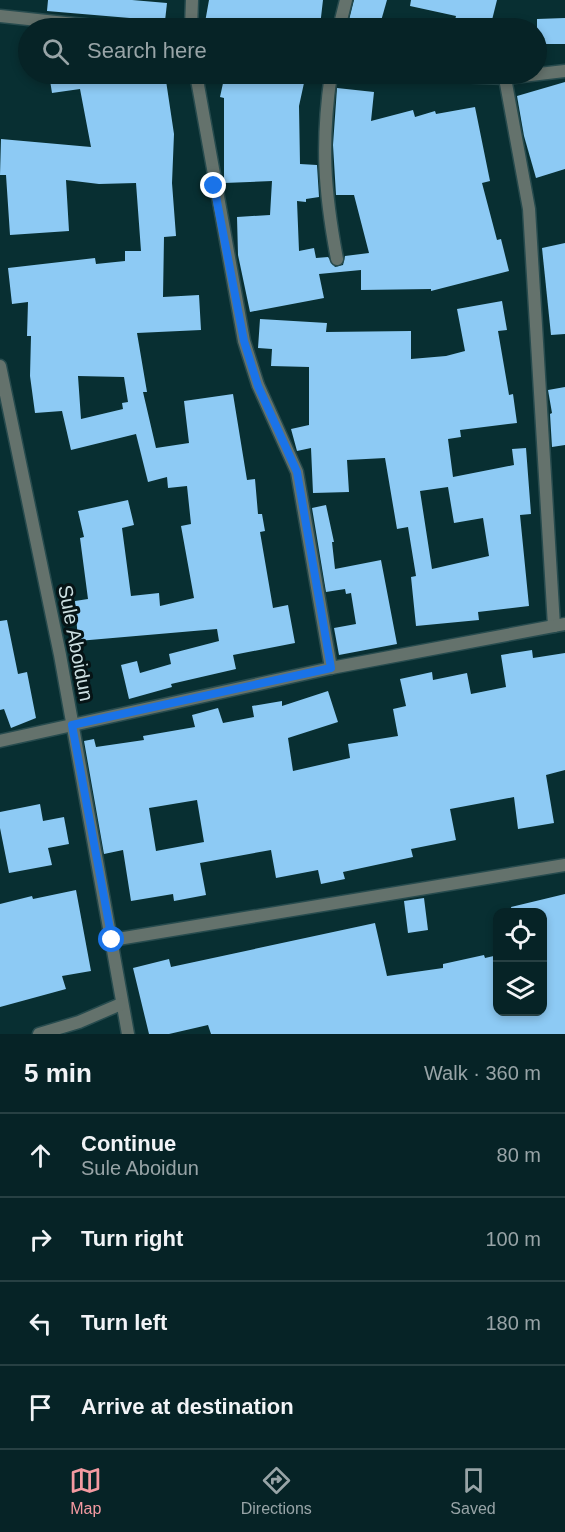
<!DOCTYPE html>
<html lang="en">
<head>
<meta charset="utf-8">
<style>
	:root { --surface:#062326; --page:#142f32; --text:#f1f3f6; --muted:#98a4a7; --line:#274043; --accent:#f49aa1 }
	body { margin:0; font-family:Arial,sans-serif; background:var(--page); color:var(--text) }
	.controls { position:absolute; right:18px; bottom:18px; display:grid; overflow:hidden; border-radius:12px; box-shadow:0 3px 9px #0003 }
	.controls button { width:54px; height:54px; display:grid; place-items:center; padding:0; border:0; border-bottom:2px solid var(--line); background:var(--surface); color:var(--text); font:30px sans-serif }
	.stop { position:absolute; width:18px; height:18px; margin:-14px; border:4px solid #1a73e8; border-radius:50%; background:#fff }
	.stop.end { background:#1a73e8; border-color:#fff; box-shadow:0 2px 6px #0008 }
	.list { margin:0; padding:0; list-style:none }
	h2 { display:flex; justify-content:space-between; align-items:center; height:78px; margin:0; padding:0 24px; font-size:26px }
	h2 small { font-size:20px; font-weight:400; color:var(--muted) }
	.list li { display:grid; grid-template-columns:39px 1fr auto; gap:18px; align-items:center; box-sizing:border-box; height:84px; padding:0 24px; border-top:2px solid var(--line) }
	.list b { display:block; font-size:22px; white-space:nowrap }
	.list p { margin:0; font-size:20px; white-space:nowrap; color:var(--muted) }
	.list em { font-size:20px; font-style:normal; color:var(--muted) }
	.icon { flex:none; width:33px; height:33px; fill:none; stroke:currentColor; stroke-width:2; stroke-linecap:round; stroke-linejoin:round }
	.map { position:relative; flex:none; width:565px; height:1034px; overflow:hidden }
	.search { position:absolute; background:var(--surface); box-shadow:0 3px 9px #0003; left:18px; right:18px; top:18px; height:66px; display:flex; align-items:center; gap:15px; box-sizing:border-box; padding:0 21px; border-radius:33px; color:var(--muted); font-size:22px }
	.sheet { height:414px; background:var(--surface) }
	nav { display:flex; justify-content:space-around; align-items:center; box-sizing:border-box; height:84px; border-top:2px solid var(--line); background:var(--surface); font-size:16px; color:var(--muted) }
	nav a { display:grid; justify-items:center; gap:3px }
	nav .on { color:var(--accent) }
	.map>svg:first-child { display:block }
</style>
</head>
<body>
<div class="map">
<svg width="565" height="1034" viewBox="0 0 565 1034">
	<rect width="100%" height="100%" fill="#082f32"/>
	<g fill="#8dcaf4" fill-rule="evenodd">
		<path d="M48,0H132L167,3L165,21L47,11Z"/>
		<path d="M209,0H323L320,26L291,22L290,28H204Z"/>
		<path d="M354,0H387L379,28H347Z"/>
		<path d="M411,0H497L490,28H453L456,16L410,6Z"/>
		<path d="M565,18V44H537V19Z"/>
		<path d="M49,74H165L174,134L172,183L176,236L164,237L163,297L199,295L201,330L137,333L147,392H143L156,448L189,443L184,401L233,394L247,480L255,479L258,514H262L265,531L260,532L273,608L288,605L295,643L233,655L236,669L171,684L172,687L129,699L121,665L137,661L140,673L171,664L169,654L219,641L217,629L78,641L75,601L88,599L80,538L84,537L78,511L128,500L134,525L122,528L131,596L159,593L160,606L194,598L181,526L191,524L187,486L168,488L167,477L148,482L136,434L71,450L62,411L35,413L30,376L31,336H27L28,302L12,304L8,268L95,258L96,264L125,261V251H141L136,183L99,184L66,180L69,231L10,235L6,175H0L1,139L91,147L80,89L52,93ZM78,376L124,377L128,402L122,403L123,409L81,419Z"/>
		<path d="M225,74H260L304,83L299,106L300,164L317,165L319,197L306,199V202L297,201L299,251L314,248L316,258L328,257L335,267L343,265L345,256L369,253L354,195H336L333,145L337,88L374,92L371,121L413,110L415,117L435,111L436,114L475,107L490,181L482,183L497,240L501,239L509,271L431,291V289L361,290V270L319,274L324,298L250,312L238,255L237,217L270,215L272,181L224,183V98L220,97Z"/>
		<path d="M565,82V169L536,178L524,136L517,96Z"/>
		<path d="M565,243V334L551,335L542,248Z"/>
		<path d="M502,301L507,330L498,331L509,395L513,394L517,423L460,430L461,437L448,439L453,477L514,465L512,449L526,448L531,514L520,515L529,606L478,612L479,620L416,626L411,577L416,576L408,527L397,529L385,458L347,460L349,492L313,493L311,448L297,451L291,429L309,425V367L271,366L272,349L258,348L260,319L327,323L326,332L411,331V359L446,356L465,351L457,309ZM448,487L454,523L483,518L489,556L432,569L420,491Z"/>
		<path d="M565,387V445L552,447L550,414L552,413L548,390Z"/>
		<path d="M326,505L334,542H332L335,569L381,560L397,644L339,655L334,628L356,624L351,593L346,594L345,589L326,592L312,508Z"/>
		<path d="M7,620L18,674L27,672L36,718L11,728L4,709L0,710V621Z"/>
		<path d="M532,650L533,658L565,653V770L546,775L554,823L518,829L514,797L450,809L456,840L411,849L413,857L343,872L345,879L321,884L318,870L276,878L271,850L200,863L206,895L174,901L173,894L131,901L123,850L104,854L84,741L94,739L96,747L144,740L143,736L195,727L192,715L218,708L223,723L254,717L252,706L282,701V706L328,691L338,722L288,738L293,771L350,758L348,744L398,736L393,709L406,706L400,679L432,672L433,680L467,673L471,694L506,687L501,655ZM197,800L204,842L156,851L149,808Z"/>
		<path d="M40,804L43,821L64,817L69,844L48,848L52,865L9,873L0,828V812Z"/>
		<path d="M76,890L91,971L62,976L66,989L0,1007V904L32,896L33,899Z"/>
		<path d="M565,894V1034H211L208,1025L169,1034H149L133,968L169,959L171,967L375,923L387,976L443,968V964L484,955L485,958L498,955V1011H543V912H512L511,907Z"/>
		<path d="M424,898L428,930L408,933L404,901Z"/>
	</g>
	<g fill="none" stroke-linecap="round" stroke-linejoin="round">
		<defs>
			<g id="street">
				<path d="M0,16L112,28"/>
				<path d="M191,28L192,0"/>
				<path d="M339,28L346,0"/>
				<path d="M196,74L244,341L258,385L297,472L331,668"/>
				<path d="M331,74C321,143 324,190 337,259"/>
				<path d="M412,74L505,78L565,71"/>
				<path d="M505,78L529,209L554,626"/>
				<path d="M0,366L60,655L128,1034"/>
				<path d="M0,741L331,668L565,624"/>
				<path d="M112,940L565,865"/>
				<path d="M39,1034L79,1022L121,1004"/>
			</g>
		</defs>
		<use href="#street" stroke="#274b4e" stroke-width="15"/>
		<use href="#street" stroke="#64726c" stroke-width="12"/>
	</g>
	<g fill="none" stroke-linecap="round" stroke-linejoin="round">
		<path stroke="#1a73e8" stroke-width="8" d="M112,940L72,725L331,668L297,472L258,386L244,341L214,186"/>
	</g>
	<g text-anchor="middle" stroke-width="6" stroke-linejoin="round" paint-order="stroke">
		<g font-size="20" fill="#ccdfe1" stroke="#061416">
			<text transform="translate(76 643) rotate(79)" y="7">Sule Aboidun</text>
		</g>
	</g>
</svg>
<div class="controls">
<button><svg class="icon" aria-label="locate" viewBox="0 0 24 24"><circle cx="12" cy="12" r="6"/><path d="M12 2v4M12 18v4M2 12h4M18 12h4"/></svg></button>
<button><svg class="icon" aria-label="layers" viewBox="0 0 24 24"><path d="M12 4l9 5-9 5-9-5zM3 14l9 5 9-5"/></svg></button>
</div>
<div class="stop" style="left:112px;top:940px"></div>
<div class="stop end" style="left:214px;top:186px"></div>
<div class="search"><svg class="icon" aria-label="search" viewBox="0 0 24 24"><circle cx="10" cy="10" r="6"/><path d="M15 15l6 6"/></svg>Search here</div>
</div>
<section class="sheet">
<h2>5 min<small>Walk · 360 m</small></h2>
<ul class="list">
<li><svg class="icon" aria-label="ahead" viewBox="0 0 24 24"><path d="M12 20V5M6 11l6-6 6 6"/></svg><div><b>Continue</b><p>Sule Aboidun</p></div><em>80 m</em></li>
<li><svg class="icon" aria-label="right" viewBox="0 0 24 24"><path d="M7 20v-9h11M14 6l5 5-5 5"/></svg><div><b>Turn right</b></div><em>100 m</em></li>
<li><svg class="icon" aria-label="left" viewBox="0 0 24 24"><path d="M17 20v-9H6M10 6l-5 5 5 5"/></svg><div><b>Turn left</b></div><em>180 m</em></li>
<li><svg class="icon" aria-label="arrive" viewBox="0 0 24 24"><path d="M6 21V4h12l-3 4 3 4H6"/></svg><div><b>Arrive at destination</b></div></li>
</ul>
</section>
<nav>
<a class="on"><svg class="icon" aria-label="map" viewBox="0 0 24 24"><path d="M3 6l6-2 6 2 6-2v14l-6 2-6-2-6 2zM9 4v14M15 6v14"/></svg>Map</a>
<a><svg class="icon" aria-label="directions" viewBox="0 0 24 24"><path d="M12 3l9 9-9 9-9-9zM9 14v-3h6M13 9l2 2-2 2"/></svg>Directions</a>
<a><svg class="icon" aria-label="saved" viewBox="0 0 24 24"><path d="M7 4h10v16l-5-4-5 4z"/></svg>Saved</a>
</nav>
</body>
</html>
